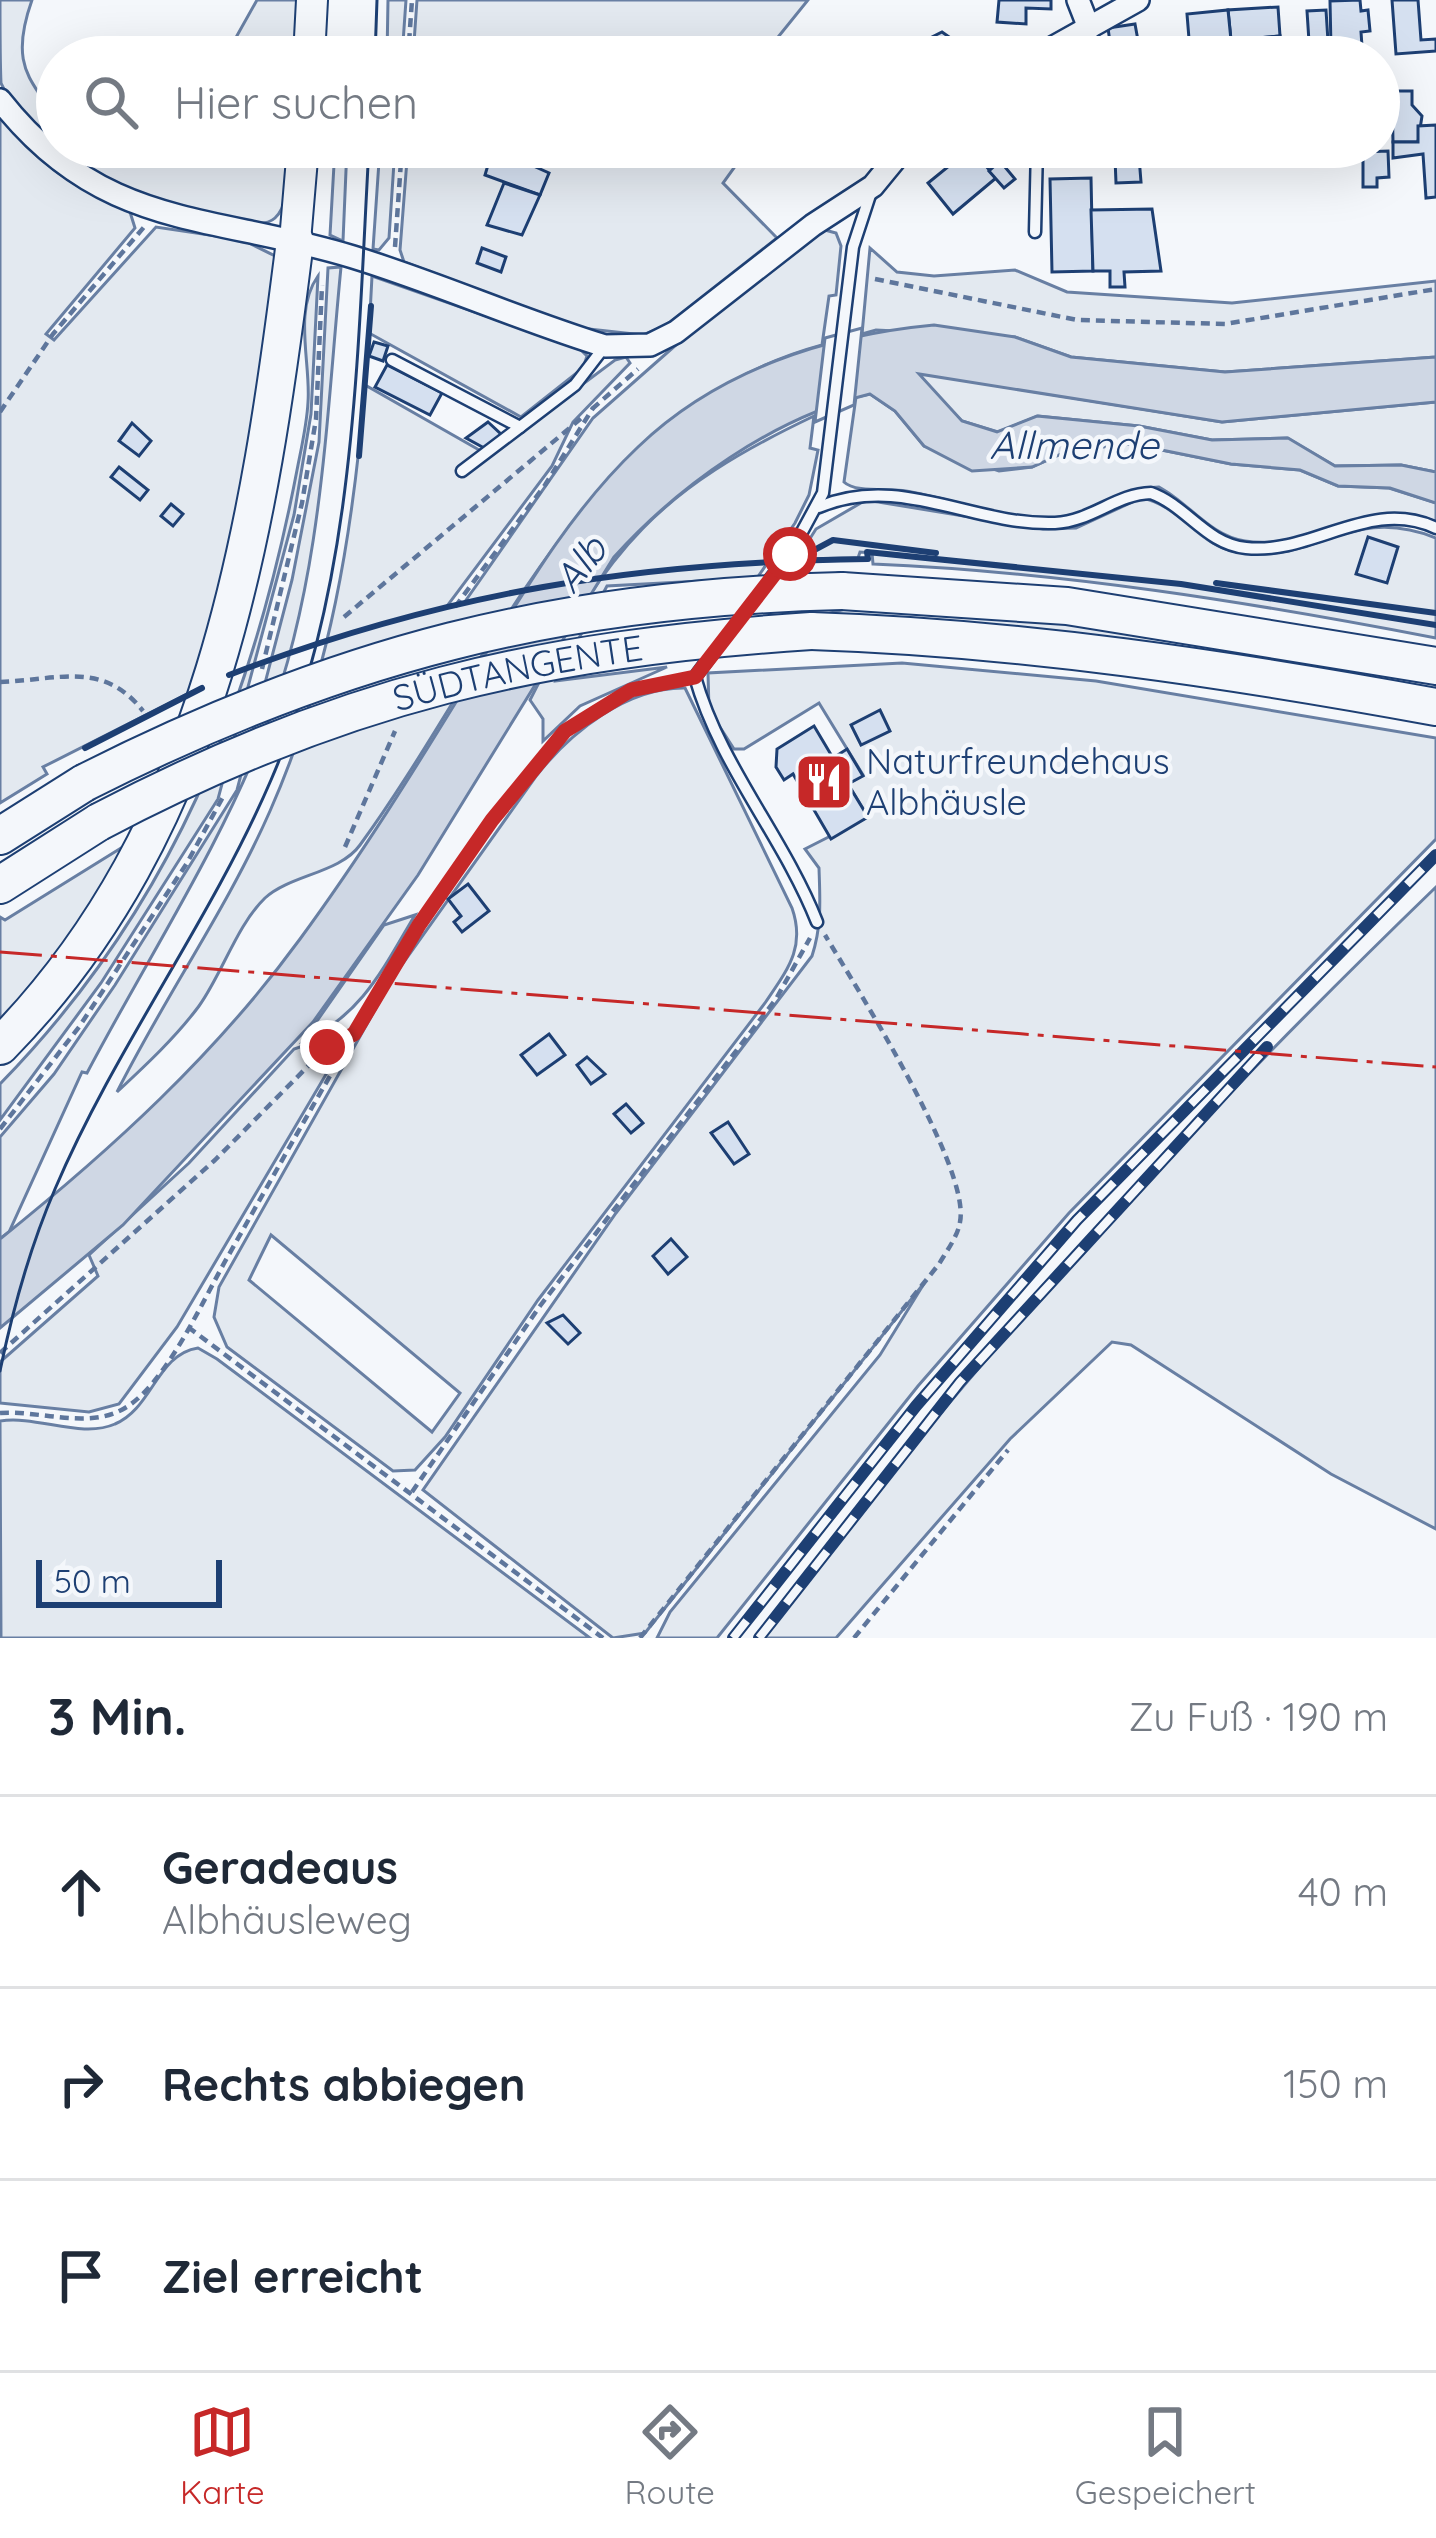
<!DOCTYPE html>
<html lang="de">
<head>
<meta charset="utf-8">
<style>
	:root { --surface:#fff; --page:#f2f2f3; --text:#1f2937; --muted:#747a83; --line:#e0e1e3; --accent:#c62828 }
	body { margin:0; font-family:Quicksand,sans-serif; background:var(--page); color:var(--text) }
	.scale { position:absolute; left:36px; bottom:30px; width:186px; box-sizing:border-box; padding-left:12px; border:6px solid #1d3f73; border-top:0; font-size:33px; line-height:42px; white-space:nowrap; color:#1d3f73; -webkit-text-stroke:9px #f4f7fb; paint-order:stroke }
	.stop { position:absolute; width:36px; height:36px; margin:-27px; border:9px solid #c62828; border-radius:50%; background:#fff }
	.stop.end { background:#c62828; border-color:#fff; box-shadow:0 3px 12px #0008 }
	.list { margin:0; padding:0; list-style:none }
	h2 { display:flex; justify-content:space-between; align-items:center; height:156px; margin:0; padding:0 48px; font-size:51px }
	h2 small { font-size:39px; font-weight:400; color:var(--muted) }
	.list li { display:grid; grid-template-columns:78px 1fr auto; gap:36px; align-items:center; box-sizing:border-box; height:192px; padding:0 48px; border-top:3px solid var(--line) }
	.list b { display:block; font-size:45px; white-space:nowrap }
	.list p { margin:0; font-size:39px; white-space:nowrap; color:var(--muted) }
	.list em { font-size:39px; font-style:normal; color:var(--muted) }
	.icon { flex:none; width:66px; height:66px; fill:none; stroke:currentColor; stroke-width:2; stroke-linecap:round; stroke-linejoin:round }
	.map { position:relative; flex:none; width:1436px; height:1638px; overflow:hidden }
	.search { position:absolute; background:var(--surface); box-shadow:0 12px 48px #0002; left:36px; right:36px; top:36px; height:132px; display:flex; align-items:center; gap:30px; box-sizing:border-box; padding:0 42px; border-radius:66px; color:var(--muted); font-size:45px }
	.sheet { height:732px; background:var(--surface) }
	nav { display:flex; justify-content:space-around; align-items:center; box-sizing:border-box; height:168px; border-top:3px solid var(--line); background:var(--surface); font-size:33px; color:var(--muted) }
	nav a { display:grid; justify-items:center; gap:6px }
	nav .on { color:var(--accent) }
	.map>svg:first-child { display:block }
</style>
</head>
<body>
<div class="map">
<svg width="1436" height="1638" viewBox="0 0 1436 1638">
	<rect width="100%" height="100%" fill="#f4f7fb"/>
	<g fill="#e3e9f0" stroke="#687fa3" stroke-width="3" fill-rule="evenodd">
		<path d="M0,0H32C0,90 57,83 57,147H160L171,152L174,147H289C287,168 291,203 275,218C264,228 244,221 231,219C153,209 34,161 1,83C0,62 0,23 0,0Z"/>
		<path d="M257,0H298L295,57H225Z"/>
		<path d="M388,0H406L402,57H387Z"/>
		<path d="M417,0H808L762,57H413Z"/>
		<path d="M0,116C35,163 77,189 130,212L135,228L46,334L54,340L156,227L243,240L275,256L263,424L195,690L43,767L47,774L0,803Z"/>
		<path d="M335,147H347L343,241L330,235Z"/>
		<path d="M380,147H395L389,238L379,250L373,249Z"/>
		<path d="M408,147H749L723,183L777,238L665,326L643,335L580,328L404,262L400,250Z"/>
		<path d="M821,229L836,233L841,246L836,295L829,296L822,345C583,410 493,663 360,845C340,873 290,875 265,898C237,925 222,974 199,1006C176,1037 146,1065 117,1092C165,996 227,909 270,811C330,675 353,532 365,385L488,455L615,360L626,357L630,363L573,422L552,466L447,606L464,603L593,418L677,344Z"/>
		<path d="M870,248L897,272L934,276L1015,270L1067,292L1232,303L1436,281V357L1225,372L1071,357L1015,337L876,330L862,334Z"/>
		<path d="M341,267C326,420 322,579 267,725C220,848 148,957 87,1073L82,1072L9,1232L0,1239V1137L54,1074L115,985L237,790L292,580L319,442L328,268Z"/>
		<path d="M318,276L311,414L294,515L218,799L101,983L0,1120V1084C172,908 253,703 298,465C302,445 307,423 308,402C311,363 293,311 318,276Z"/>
		<path d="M372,276L580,349L587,356L583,368L521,417L369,333Z"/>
		<path d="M919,373L1222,422L1436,402V472L1401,465L1335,466L1287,438L1212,440L1139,426L1038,416L998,432L962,421L920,382Z"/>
		<path d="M870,394L895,411L924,446L999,471L1032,467L1070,450L1132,444L1231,464L1300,470L1338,486L1389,488L1436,503V522C1367,492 1313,552 1245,541C1210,536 1188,502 1159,487C1122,489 1097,512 1062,517C1014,523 954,499 906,491C889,488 855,493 844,482L856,397Z"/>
		<path d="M814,416L810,448L818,450L809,495L795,523L757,578L607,586L556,681L667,667L580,706L543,741V719L530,700C608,547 658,490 814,416Z"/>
		<path d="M1141,498C1179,504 1198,546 1237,552C1315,566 1349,503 1436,538V638C1249,602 1063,572 873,564L872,553L860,552L858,558L797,559L816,529L866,500L1043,529L1076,528Z"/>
		<path d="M845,609L1055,622L1436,684V692C1232,653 1028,620 820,616Z"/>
		<path d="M902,663L1096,681L1436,738V839L1069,1213L918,1386L717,1638H657L670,1612L880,1355L925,1282L645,1633L613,1638L423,1490L616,1213L812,956C822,925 820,900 819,868L805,849L868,817L848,784L863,775L819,703L744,749H734L709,710L708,673Z"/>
		<path d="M685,688L792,908C806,948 787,970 765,1003L538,1300L445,1437L415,1470L393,1471L227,1347L214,1317L219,1287L394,976L537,775C571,732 627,687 685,688ZM271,1235L460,1393L432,1432L249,1280Z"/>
		<path d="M134,840L67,940L0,1023V917L5,920Z"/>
		<path d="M1436,887V1529L1331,1474L1131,1345L1112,1342L1010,1439L836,1638H762C964,1368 1193,1122 1436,887Z"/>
		<path d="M415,915C384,967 361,1017 303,1041L384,925Z"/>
		<path d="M335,1035L317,1067L331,1061L328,1071L177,1327L119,1404L89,1412L0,1403V1362L98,1276L89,1255L189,1163L294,1049Z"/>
		<path d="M198,1348L217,1359L590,1638H1L0,1421C37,1415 81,1439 115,1424C152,1409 157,1354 198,1348Z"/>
	</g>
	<path fill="#cfd7e4" stroke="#687fa3" stroke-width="3" d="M934,325L1015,337L1071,357L1225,372L1436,357V402L1222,422L919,374L962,421L997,432L1037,416L1139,426L1212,440L1288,438L1335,466L1401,465L1436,472V503L1390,488L1338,486L1300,470L1231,464L1132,444L1070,450L1032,467L972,471L924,446L895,411L870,394C773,418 679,485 614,557L418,875L313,1022L123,1225L0,1328V1239C111,1150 216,1054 300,939C361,856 415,769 469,681C519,600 568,513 638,447C718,370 827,335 934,325Z"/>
	<path fill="#f4f7fb" stroke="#687fa3" stroke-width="3" d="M862,328L854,405L815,422L825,338Z"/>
	<g fill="#d5e0f0" stroke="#1d3f73" stroke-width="3">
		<path d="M999,0H1051V9L1026,8V24L997,22Z"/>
		<path d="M1360,0L1361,11L1368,10L1370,31L1361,32L1362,46L1331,48L1330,1Z"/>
		<path d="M1392,0H1418L1421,40L1436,39V51L1396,54Z"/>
		<path d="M1278,7L1280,36L1231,40L1228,10Z"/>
		<path d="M1228,10L1231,40L1224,53L1205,50V55L1196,56L1190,51L1187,14Z"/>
		<path d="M1326,10L1329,57H1310L1307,11Z"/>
		<path d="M1135,24L1141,57H1112L1108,28Z"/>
		<path d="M942,32L959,44L963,57H933L928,39Z"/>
		<path d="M1280,36L1281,57H1245L1248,39Z"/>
		<path d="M1392,91H1412V105L1422,116L1418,142H1393Z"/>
		<path d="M1436,125V197L1426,198L1423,154L1393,158V142H1418V126Z"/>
		<path d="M539,147H560L554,162L536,155Z"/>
		<path d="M820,147H849L828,166L815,152Z"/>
		<path d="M1021,147L1026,155L1010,166L1004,156Z"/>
		<path d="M1071,147H1115V158L1071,160Z"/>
		<path d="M1191,147H1235V156L1214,163V152L1194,157Z"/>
		<path d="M493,148L549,173L540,195L485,175Z"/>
		<path d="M971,148L996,178L953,214L928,183Z"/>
		<path d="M1388,151L1389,177L1377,178V187H1363V152Z"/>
		<path d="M1139,157L1141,182L1116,183L1115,158Z"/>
		<path d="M1000,161L1015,179L1004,188L989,171Z"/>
		<path d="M1091,178L1093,271L1052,272L1050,179Z"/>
		<path d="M504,183L540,195L522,235L487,225Z"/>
		<path d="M1152,209L1161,271L1124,272L1125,287H1110V271H1093L1091,210Z"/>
		<path d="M482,248L506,257L501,272L477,263Z"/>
		<path d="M374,342L388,346L383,361L369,356Z"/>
		<path d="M387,365L442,393L430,415L375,387Z"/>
		<path d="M488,422L503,436L486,449L466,438Z"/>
		<path d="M132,423L151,441L139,456L119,441Z"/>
		<path d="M119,467L148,490L140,500L111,477Z"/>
		<path d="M171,504L183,514L173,526L161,516Z"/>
		<path d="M1368,537L1398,547L1387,583L1356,574Z"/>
		<path d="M880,710L890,731L861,745L851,725Z"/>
		<path d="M814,726L833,758L847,749L863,776L848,784L868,817L831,839L793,774L784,780L776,767L777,749Z"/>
		<path d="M468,884L489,911L462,932L454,922L461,916L448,899Z"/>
		<path d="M549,1034L565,1055L537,1075L521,1055Z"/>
		<path d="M587,1057L605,1074L591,1084L577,1065Z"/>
		<path d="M626,1104L643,1123L631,1133L614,1114Z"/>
		<path d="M728,1122L749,1154L734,1164L711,1133Z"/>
		<path d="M671,1239L687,1257L668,1274L653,1256Z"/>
		<path d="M563,1315L580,1333L568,1344L547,1323Z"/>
	</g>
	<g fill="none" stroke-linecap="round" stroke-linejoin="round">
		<defs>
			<g id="service">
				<path d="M1035,232L1037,147"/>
				<path d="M392,360L520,427L575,385L605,346"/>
				<path d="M462,471L520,427"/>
				<path d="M819,507C901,473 973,526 1055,523C1092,521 1116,494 1151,493C1187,506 1206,544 1246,548C1313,555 1370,497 1436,528"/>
				<path d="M763,588L790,554L823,493L853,247L871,192"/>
				<path d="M715,650L695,677C720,766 783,836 817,922"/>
			</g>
			<g id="minor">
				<path d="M1078,0L1089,28"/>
				<path d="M1036,57L1138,0"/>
				<path d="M0,100C103,231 210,213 353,257C438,283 520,320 605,346L650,345L676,332L813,225L873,186L905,147"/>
			</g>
			<g id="secondary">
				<path d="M309,57L312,0"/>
				<path d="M295,241L303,147"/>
			</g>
			<g id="trunk">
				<path d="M842,591L1067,606L1436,666"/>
				<path d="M811,631C1023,638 1228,669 1436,707"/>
				<path d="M0,836L84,783"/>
				<path d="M0,885L99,822"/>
				<path d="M0,1046C214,829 259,530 295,241"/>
			</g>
		</defs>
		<use href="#service" stroke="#1d3f73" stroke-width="15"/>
		<use href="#minor" stroke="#1d3f73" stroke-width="26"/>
		<use href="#secondary" stroke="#1d3f73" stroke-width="34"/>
		<use href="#trunk" stroke="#1d3f73" stroke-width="40"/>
		<g stroke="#5e769c" stroke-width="4.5" stroke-dasharray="9 6" stroke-linecap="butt">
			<path d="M408,57L412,0"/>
			<path d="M395,247L402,147"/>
			<path d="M875,279L1077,320L1225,324L1436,289"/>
			<path d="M592,409L638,369"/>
			<path d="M0,412L53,334L144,227"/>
			<path d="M455,607L545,485L593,408"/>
			<path d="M344,617L584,416"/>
			<path d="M262,669L302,503L316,419L322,285"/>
			<path d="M0,682C58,680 103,660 143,711"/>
			<path d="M345,847L395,731"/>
			<path d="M0,1129L79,1027L187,863L224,795"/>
			<path d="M188,1327L603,1638"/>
			<path d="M0,1353L215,1160L327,1047L350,1036"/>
			<path d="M0,1413C40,1410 89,1430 125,1408C166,1384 203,1300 227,1258C305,1120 380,982 470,851C504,803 539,746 587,712C616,692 648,687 681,680"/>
			<path d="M412,1492L540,1306L776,999L810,938"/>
			<path d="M640,1638L939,1264C946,1252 958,1236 960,1222C971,1168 856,987 825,935"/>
			<path d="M854,1638L1008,1450"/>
		</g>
		<use href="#service" stroke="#f4f7fb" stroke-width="10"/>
		<use href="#minor" stroke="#f4f7fb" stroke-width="21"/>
		<use href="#secondary" stroke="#f4f7fb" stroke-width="30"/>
		<use href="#trunk" stroke="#f4f7fb" stroke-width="36"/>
		<g stroke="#1d3f73" stroke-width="3">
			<path d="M375,57L377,0"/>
			<path d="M0,1371C13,1308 30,1247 55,1189C116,1046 210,922 271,780C356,583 357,358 369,147"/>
		</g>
		<defs>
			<g id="rail">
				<path d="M733,1638L916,1406L1077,1220L1436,855"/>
				<path d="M759,1638L960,1382L1267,1047"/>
			</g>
		</defs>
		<use href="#rail" stroke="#1d3f73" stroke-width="12"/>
		<use href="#rail" stroke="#f4f7fb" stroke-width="8" stroke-dasharray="22" stroke-linecap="butt"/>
		<defs>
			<g id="trunk-bridge">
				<path d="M84,783C338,654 557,598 842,591"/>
				<path id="s1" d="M99,822C342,694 539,649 811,631"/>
			</g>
		</defs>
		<use href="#trunk-bridge" stroke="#1d3f73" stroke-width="40" stroke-linecap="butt"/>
		<use href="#trunk-bridge" stroke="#f4f7fb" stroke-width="36"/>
		<g stroke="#1d3f73" stroke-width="6">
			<path d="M359,456L371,306"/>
			<path d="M805,555L833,540L936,553"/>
			<path d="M1216,583L1436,613"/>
			<path d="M229,675C446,592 637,562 868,559L867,552L1181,584L1436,625"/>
			<path d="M85,748L202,688"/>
		</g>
		<path stroke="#c62828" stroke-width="3" stroke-dasharray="42 9 6 9" stroke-linecap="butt" d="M0,952L1436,1067"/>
	</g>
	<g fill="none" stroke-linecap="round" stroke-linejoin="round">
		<path stroke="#c62828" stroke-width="15" d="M327,1047L354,1034L419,925L492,820L565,731L631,690L695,677L790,554"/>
	</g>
	<defs>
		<symbol id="restaurant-square" viewBox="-11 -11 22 22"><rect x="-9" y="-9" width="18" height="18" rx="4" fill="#c62828" stroke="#f4f7fb"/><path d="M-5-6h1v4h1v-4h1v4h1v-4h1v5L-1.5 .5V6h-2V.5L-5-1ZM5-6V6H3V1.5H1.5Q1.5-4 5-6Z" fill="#fff"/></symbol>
	</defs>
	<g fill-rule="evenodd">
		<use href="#restaurant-square" x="791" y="749" width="66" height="66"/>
	</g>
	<g text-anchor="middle" stroke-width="9" stroke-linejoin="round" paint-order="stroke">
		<g font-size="36" fill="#1d3f73" stroke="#f4f7fb">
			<text dy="13" stroke="none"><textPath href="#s1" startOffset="447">SÜDTANGENTE</textPath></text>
		</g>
		<g font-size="36" fill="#1d3f73" stroke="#f4f7fb" text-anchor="start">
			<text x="866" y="774">Naturfreundehaus<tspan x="866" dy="41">Albhäusle</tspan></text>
		</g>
		<g font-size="39" font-style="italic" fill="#1d3f73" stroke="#f4f7fb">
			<text x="1074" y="459">Allmende</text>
			<text transform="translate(580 564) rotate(-52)" y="14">Alb</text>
		</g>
	</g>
</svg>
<div class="scale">50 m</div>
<div class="stop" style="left:790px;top:554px"></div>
<div class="stop end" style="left:327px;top:1047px"></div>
<div class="search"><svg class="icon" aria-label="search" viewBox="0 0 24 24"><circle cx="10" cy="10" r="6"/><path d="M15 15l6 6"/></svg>Hier suchen</div>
</div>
<section class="sheet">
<h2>3 Min.<small>Zu Fuß · 190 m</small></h2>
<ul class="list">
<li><svg class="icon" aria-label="ahead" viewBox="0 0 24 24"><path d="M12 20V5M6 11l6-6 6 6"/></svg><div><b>Geradeaus</b><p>Albhäusleweg</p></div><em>40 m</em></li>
<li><svg class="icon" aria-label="right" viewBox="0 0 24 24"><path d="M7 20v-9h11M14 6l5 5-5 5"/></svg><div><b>Rechts abbiegen</b></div><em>150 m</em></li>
<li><svg class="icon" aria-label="arrive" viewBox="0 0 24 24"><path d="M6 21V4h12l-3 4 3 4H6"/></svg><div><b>Ziel erreicht</b></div></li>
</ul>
</section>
<nav>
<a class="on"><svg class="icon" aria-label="map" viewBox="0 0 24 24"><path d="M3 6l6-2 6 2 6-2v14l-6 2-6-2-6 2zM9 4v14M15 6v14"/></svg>Karte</a>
<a><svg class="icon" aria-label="directions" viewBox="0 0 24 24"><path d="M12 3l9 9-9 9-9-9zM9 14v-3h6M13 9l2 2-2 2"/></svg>Route</a>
<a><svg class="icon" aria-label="saved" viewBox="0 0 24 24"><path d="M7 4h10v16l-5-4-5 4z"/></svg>Gespeichert</a>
</nav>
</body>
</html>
